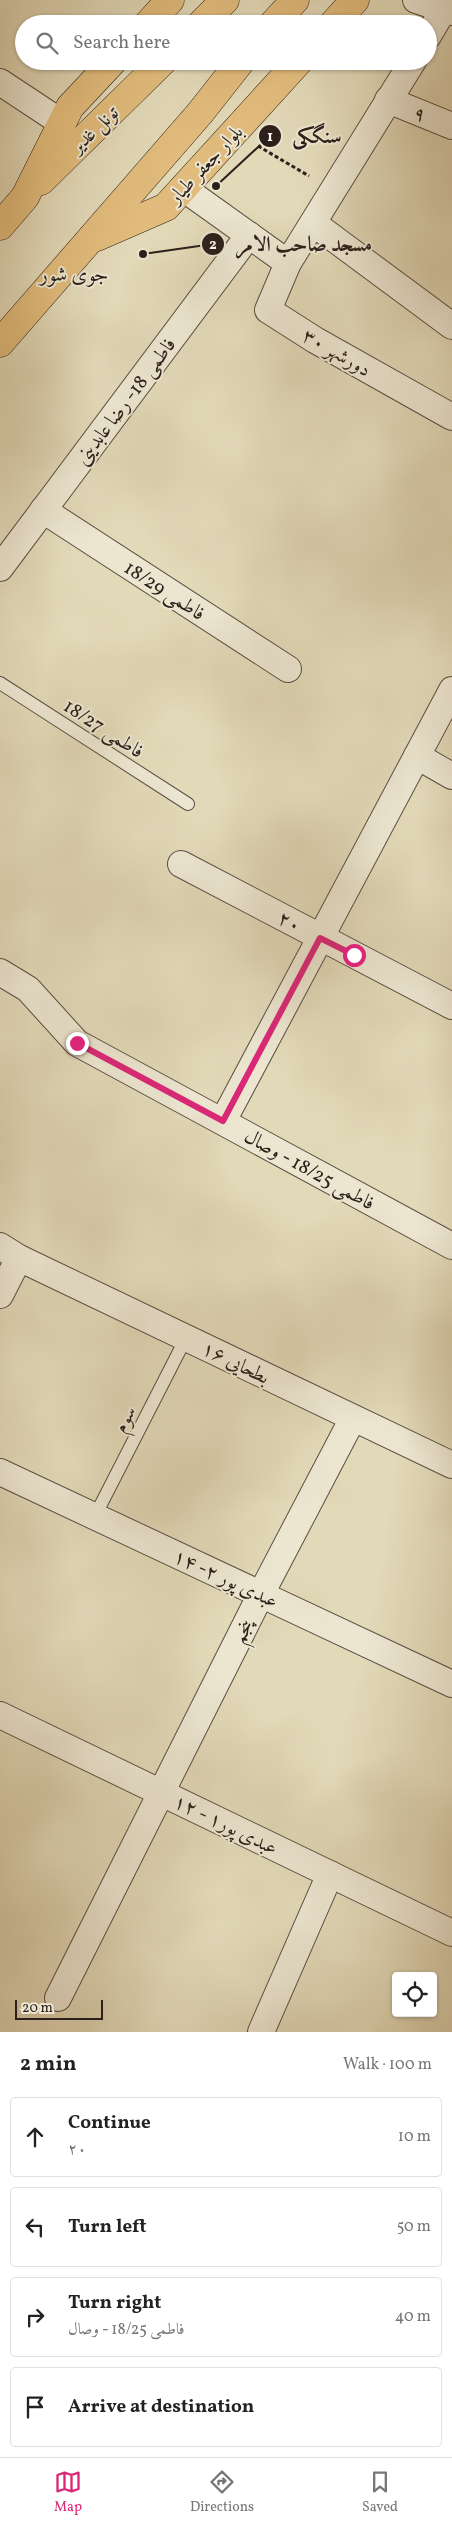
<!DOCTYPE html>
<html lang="en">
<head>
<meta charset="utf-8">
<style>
	:root { --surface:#fff; --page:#f6f6f6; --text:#222; --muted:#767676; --line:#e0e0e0; --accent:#db2777 }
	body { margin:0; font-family:Vollkorn,Amiri,serif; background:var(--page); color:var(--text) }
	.controls { position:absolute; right:15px; bottom:15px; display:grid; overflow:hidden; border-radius:5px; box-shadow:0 1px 4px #0004 }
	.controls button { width:45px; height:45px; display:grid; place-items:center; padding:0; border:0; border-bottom:1px solid var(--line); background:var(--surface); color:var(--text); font:25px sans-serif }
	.scale { position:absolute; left:15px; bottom:12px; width:88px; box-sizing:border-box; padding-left:5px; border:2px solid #2c201b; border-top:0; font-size:14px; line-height:18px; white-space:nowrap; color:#2c201b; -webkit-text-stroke:4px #ece6d1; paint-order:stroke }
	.stop { position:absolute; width:15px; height:15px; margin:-11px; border:4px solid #db2777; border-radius:50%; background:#fff }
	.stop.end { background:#db2777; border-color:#fff; box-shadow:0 1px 5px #0008 }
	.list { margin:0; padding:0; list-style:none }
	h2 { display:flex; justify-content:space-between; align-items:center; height:65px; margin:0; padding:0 20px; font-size:21px }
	h2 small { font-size:16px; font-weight:400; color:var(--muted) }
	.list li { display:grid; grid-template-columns:32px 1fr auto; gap:15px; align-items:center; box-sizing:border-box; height:80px; margin:0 10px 10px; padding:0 10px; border:1px solid var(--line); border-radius:5px }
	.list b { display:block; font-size:19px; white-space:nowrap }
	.list p { margin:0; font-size:16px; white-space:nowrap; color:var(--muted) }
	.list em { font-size:16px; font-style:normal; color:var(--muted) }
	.icon { flex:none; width:28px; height:28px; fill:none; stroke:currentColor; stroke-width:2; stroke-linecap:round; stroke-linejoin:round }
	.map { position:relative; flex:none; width:452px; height:2032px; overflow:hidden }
	.search { position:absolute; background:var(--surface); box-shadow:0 1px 4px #0004; left:15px; right:15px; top:15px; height:55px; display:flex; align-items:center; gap:12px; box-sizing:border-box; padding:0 18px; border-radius:28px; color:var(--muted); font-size:19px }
	.sheet { height:425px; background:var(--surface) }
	nav { display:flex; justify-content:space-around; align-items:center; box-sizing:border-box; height:70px; border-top:1px solid var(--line); background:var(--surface); font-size:14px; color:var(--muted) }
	nav a { display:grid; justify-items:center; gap:2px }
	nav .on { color:var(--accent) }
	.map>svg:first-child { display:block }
</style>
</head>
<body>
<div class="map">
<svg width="452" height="2032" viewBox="0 0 452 2032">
	<rect width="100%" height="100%" fill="#e2d9b8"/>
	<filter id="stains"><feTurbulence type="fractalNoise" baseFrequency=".004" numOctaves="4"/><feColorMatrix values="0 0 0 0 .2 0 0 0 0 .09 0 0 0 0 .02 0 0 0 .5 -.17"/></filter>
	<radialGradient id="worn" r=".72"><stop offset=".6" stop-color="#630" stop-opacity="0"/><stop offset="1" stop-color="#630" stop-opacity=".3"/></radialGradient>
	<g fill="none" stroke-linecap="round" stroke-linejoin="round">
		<defs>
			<g id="service">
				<path d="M0,683L188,804"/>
				<path d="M95,1516L186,1338"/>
			</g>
			<g id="minor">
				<path d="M416,0L452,12"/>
				<path d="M428,36L449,0"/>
				<path d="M413,61L288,263L268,310L315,340L452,417"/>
				<path d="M0,82L62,123"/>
				<path d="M388,100L452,126"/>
				<path d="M183,188L288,263"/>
				<path d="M313,223L452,326"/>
				<path d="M43,510L288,669"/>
				<path d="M0,568L249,235"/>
				<path d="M417,756L452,776"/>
				<path d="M181,864L452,1006"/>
				<path d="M0,972L28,989L77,1043L452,1246"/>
				<path d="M223,1121L452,690"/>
				<path d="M0,1246L19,1258L452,1465"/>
				<path d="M0,1295L19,1258"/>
				<path d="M0,1472L452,1684"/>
				<path d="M0,1715L452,1933"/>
				<path d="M58,1998L261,1594L353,1418"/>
				<path d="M261,2032L330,1874"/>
			</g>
			<g id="primary">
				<path d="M148,24L170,0"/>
				<path d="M201,24L225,0"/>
				<path d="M273,24L295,0"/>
				<path d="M333,24L355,0"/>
				<path d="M41,181L163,61"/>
				<path d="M0,226L25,197L70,107L113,61"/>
				<path d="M97,237L166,207L299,61"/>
				<path d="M0,343L200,113L241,61"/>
			</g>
		</defs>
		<use href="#service" stroke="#5a4e42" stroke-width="14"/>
		<use href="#minor" stroke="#5a4e42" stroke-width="28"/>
		<use href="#primary" stroke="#2c201b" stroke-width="29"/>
		<path stroke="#2c201b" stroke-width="3" stroke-dasharray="4 2.5" stroke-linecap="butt" d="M258,146L309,176"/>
		<use href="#service" stroke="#ece6d1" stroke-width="12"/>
		<use href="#minor" stroke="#ece6d1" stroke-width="26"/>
		<use href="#primary" stroke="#e1bc7c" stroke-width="28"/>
	</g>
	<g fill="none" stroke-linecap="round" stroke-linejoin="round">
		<path stroke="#db2777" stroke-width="6" d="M77,1043L223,1121L320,938L354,955"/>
	</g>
	<g text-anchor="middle" stroke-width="4" stroke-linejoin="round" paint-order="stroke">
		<g font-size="20" fill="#2c201b" stroke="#ece6d1">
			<text transform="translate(420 113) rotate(23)" y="7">۹</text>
			<text transform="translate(94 129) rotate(-44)" y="7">تونل غدیر</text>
			<text transform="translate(205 164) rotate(-47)" y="7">بلوار جعفر طیار</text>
			<text transform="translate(337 352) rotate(30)" y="7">دورشهر ۳۰</text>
			<text transform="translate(125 401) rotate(-53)" y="7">فاطمی 18- رضا عابدینی</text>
			<text transform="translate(165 590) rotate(33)" y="7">فاطمی 18/29</text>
			<text transform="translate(104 728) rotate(33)" y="7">فاطمی 18/27</text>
			<text transform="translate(290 921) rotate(28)" y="7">۲۰</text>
			<text transform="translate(310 1169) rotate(29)" y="7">فاطمی 18/25 - وصال</text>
			<text transform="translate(236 1362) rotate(26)" y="7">بطحایی ۱۶</text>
			<text transform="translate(124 1419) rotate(-63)" y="7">سوم</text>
			<text transform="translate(226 1578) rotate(25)" y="7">عبدی پور ۲- ۱۴</text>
			<text transform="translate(242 1631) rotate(-64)" y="7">پنجم</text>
			<text transform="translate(226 1824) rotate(26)" y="7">عبدی پور۱ - ۱۲</text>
		</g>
		<g font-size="21" fill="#2c201b" stroke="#ece6d1">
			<text x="74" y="281">جوی شور</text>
		</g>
	</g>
	<path fill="none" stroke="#2c201b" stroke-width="2" d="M216 186L270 136M143 254L213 244"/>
	<g fill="#2c201b" stroke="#ece6d1" stroke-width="2">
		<circle cx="216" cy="186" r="5"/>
		<circle cx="143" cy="254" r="5"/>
		<circle cx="270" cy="136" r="12"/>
		<circle cx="213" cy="244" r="12"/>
	</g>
	<g font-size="15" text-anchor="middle" font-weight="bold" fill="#fff">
		<text x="270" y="141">1</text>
		<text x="213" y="249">2</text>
	</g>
	<g font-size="21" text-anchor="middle" font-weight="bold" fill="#2c201b" stroke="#ece6d1" stroke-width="4" stroke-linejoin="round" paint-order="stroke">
		<text x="317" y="143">سنگکی</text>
		<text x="304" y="251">مسجد صاحب الامر</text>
	</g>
	<rect width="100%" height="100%" filter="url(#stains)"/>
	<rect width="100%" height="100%" fill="url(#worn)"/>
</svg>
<div class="controls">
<button><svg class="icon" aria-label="locate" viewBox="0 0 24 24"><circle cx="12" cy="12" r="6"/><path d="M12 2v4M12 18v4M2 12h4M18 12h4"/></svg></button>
</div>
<div class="scale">20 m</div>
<div class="stop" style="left:354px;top:955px"></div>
<div class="stop end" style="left:77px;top:1043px"></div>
<div class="search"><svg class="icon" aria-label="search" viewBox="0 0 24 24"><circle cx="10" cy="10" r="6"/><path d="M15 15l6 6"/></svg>Search here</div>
</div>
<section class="sheet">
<h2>2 min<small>Walk · 100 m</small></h2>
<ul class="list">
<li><svg class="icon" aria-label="ahead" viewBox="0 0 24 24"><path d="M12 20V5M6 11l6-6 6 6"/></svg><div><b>Continue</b><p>۲۰</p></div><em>10 m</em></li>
<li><svg class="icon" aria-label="left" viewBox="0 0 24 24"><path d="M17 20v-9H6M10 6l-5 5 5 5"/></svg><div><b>Turn left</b></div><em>50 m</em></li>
<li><svg class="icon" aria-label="right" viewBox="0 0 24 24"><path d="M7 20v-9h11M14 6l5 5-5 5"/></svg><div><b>Turn right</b><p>فاطمی 18/25 - وصال</p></div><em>40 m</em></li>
<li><svg class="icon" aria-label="arrive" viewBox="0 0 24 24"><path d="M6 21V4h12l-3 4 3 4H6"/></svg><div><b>Arrive at destination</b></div></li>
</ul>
</section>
<nav>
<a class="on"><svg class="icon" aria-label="map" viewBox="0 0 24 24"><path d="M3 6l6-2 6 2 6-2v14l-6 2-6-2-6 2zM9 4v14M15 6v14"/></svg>Map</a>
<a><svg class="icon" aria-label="directions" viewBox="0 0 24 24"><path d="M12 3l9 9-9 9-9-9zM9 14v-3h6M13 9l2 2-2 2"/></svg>Directions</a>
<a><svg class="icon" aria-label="saved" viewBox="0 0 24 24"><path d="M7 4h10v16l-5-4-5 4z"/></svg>Saved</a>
</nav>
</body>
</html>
